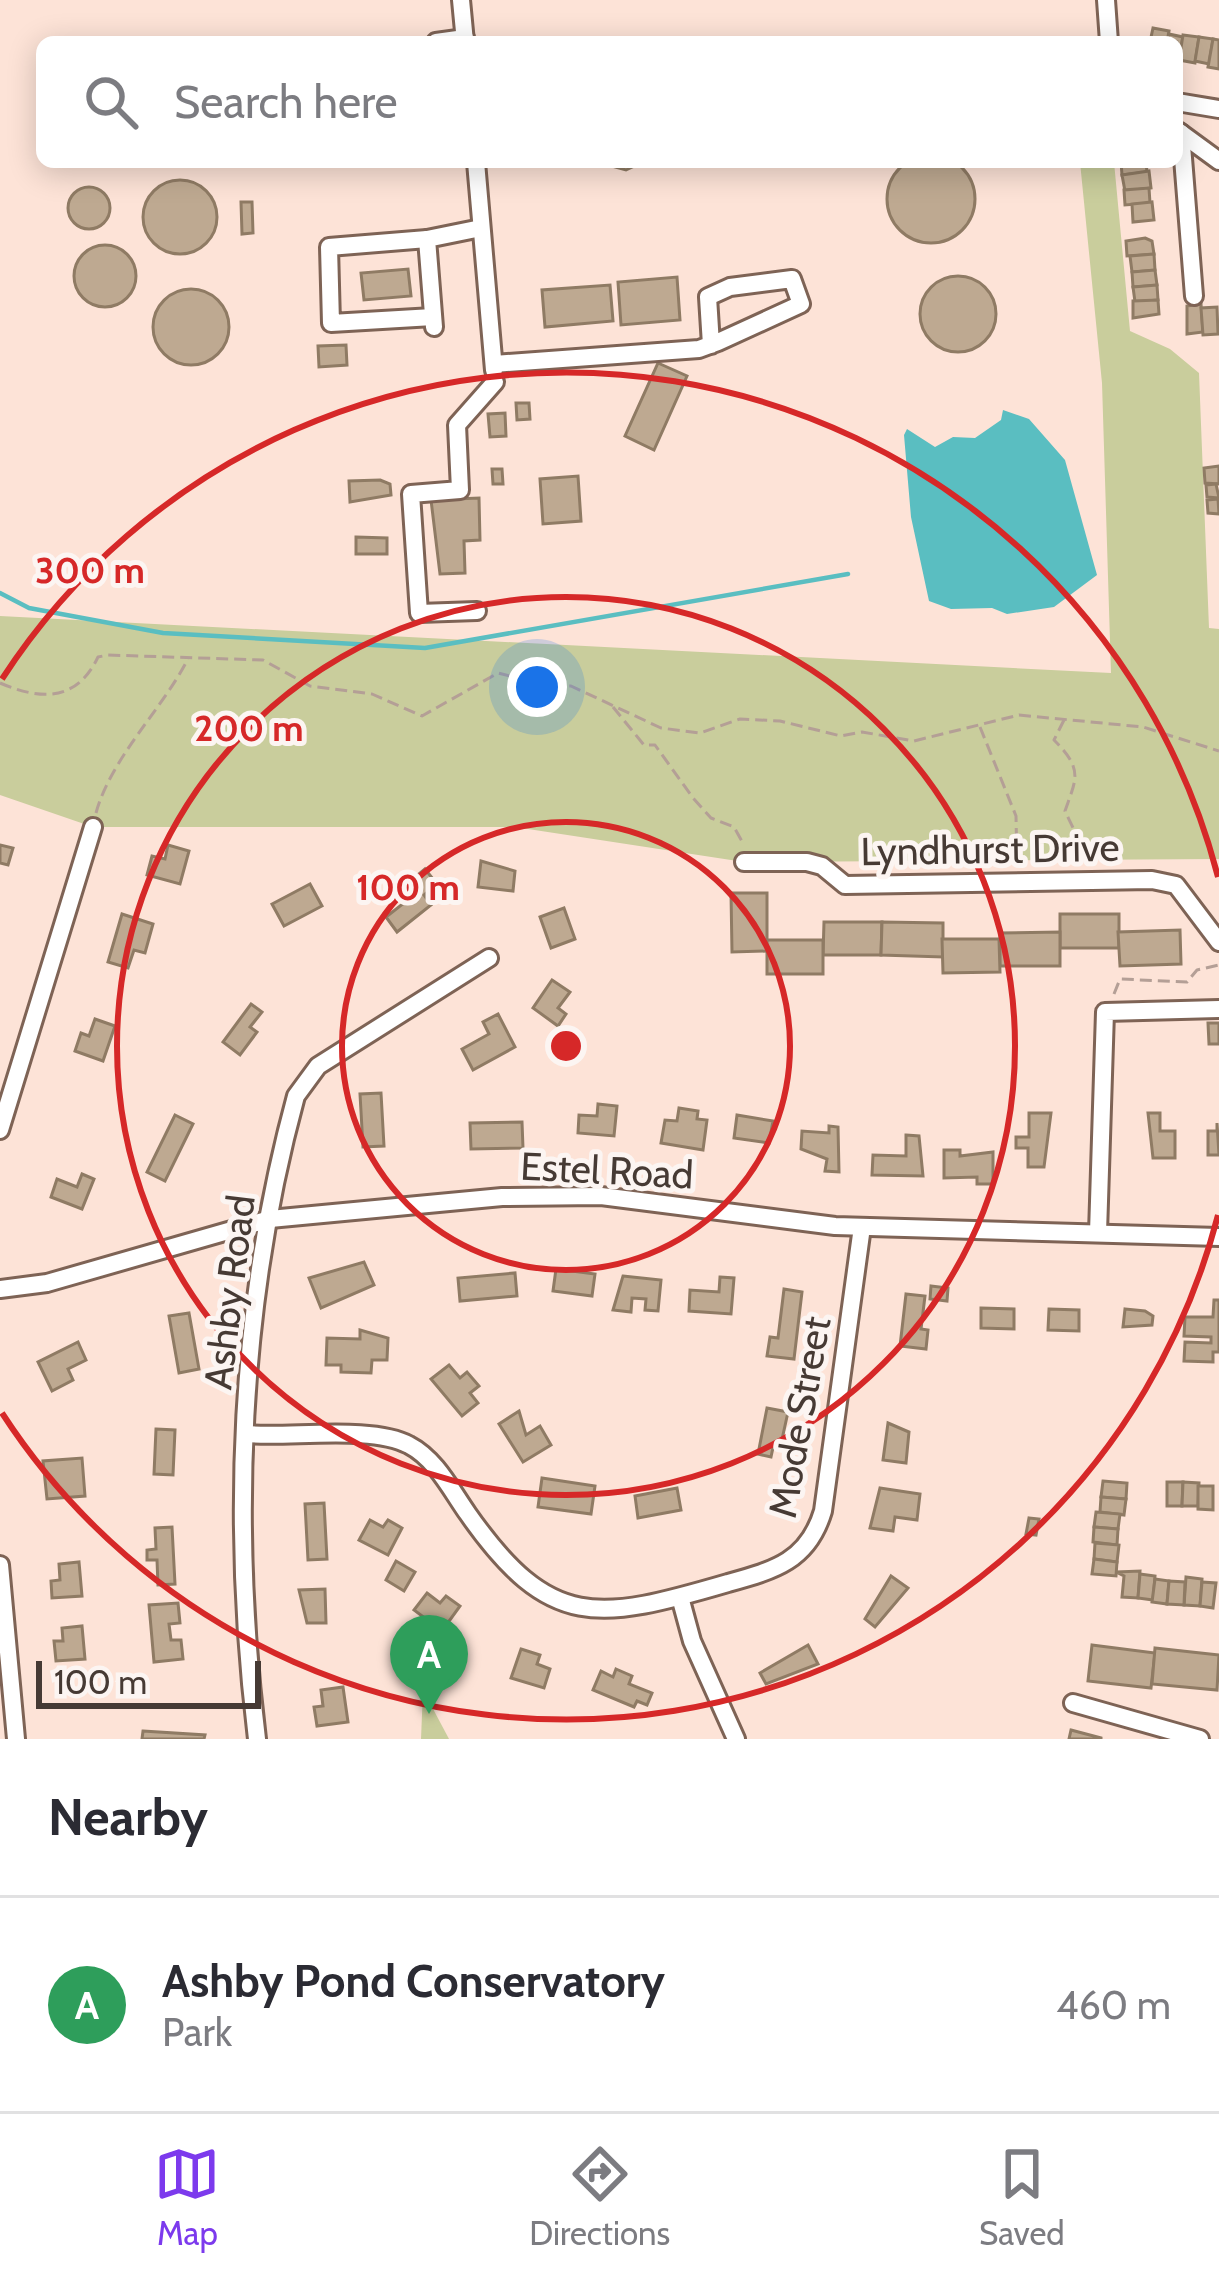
<!DOCTYPE html>
<html lang="en">
<head>
<meta charset="utf-8">
<style>
	:root { --surface:#fff; --page:#f2f2f3; --text:#2b2b33; --muted:#7c7c81; --line:#e1e1e2; --accent:#7c3aed }
	body { margin:0; font-family:Cabin,sans-serif; background:var(--page); color:var(--text) }
	.scale { position:absolute; left:36px; bottom:30px; width:225px; box-sizing:border-box; padding-left:12px; border:6px solid #463a34; border-top:0; font-size:33px; line-height:42px; white-space:nowrap; color:#463a34; -webkit-text-stroke:9px #fcf5f2; paint-order:stroke }
	.you { position:absolute; left:537px; top:687px; width:42px; height:42px; margin:-30px; border:9px solid #fff; border-radius:50%; background:#1a73e8; box-shadow:0 0 0 18px #1a73e833 }
	.badge { display:grid; place-items:center; width:78px; height:78px; border-radius:50%; background:var(--accent); color:#fff; font-size:39px; font-weight:700 }
	.pin { position:absolute; translate:-50% -99px; filter:drop-shadow(0 3px 6px #0008) }
	.pin::after { content:''; position:absolute; top:63px; width:42px; height:36px; background:inherit; clip-path:polygon(0 0,100% 0,50% 100%) }
	.list { margin:0; padding:0; list-style:none }
	h2 { display:flex; justify-content:space-between; align-items:center; height:156px; margin:0; padding:0 48px; font-size:51px }
	h2 small { font-size:39px; font-weight:400; color:var(--muted) }
	.list li { display:grid; grid-template-columns:78px 1fr auto; gap:36px; align-items:center; box-sizing:border-box; height:216px; padding:0 48px; border-top:3px solid var(--line) }
	.list b { display:block; font-size:45px; white-space:nowrap }
	.list p { margin:0; font-size:39px; white-space:nowrap; color:var(--muted) }
	.list em { font-size:39px; font-style:normal; color:var(--muted) }
	.icon { flex:none; width:66px; height:66px; fill:none; stroke:currentColor; stroke-width:2; stroke-linecap:round; stroke-linejoin:round }
	.map { position:relative; flex:none; width:1219px; height:1739px; overflow:hidden }
	.search { position:absolute; background:var(--surface); box-shadow:0 6px 30px #0003; left:36px; right:36px; top:36px; height:132px; display:flex; align-items:center; gap:30px; box-sizing:border-box; padding:0 42px; border-radius:18px; color:var(--muted); font-size:45px }
	.sheet { height:372px; background:var(--surface) }
	nav { display:flex; justify-content:space-around; align-items:center; box-sizing:border-box; height:168px; border-top:3px solid var(--line); background:var(--surface); font-size:33px; color:var(--muted) }
	nav a { display:grid; justify-items:center; gap:6px }
	nav .on { color:var(--accent) }
	.map>svg:first-child { display:block }
</style>
</head>
<body>
<div class="map">
<svg width="1219" height="1739" viewBox="0 0 1219 1739">
	<rect width="100%" height="100%" fill="#fde3d7"/>
	<g fill="#c9cd9c">
		<path d="M1080,162H1114L1130,331L1170,349L1199,373L1209,628L1219,629V859L744,862L515,827H93L0,795V616L1111,673L1102,383Z"/>
		<path d="M423,1690L449,1739H421Z"/>
	</g>
	<path fill="#5abec1" d="M1003,410L1029,419L1065,460L1097,575L1054,607L1007,614L992,608L951,609L929,601L911,517L904,435L907,429L935,447L953,437L975,438L1001,420Z"/>
	<g fill="none" stroke-linecap="round" stroke-linejoin="round">
		<path stroke="#5abec1" stroke-width="4.5" d="M0,593L29,608L163,633L425,648L848,574"/>
	</g>
	<g fill="#bea991" stroke="#8f7b64" stroke-width="3">
		<path d="M1153,28L1169,31L1167,42H1150Z"/>
		<path d="M1169,34L1183,37L1179,60L1177,42H1167Z"/>
		<path d="M1183,35L1199,37L1195,63L1179,60Z"/>
		<path d="M1199,37L1213,39L1209,64L1195,61Z"/>
		<path d="M1213,39L1219,40V69L1208,67Z"/>
		<circle cx="931" cy="199" r="44"/>
		<path d="M597,162H643L626,170Z"/>
		<path d="M1121,162H1146L1147,172L1122,175Z"/>
		<path d="M1149,171L1151,188L1125,191L1122,175Z"/>
		<circle cx="180" cy="217" r="37"/>
		<circle cx="89" cy="208" r="21"/>
		<path d="M1149,188L1150,203L1125,205L1124,190Z"/>
		<path d="M241,202H252L253,233L242,234Z"/>
		<path d="M1152,202L1154,220L1133,222L1132,204Z"/>
		<path d="M1145,238L1152,241L1154,254L1127,256L1126,241Z"/>
		<circle cx="105" cy="276" r="31"/>
		<path d="M1154,254L1155,270L1132,272L1130,256Z"/>
		<path d="M408,269L411,296L364,300L361,273Z"/>
		<path d="M1155,270L1157,285L1133,287L1132,272Z"/>
		<circle cx="958" cy="314" r="38"/>
		<path d="M677,277L680,320L621,325L618,282Z"/>
		<path d="M610,285L613,321L545,327L542,290Z"/>
		<path d="M1157,285L1158,300L1135,302L1133,287Z"/>
		<circle cx="191" cy="327" r="38"/>
		<path d="M1158,300L1159,314L1133,318V301Z"/>
		<path d="M1201,304L1203,332L1187,334V306Z"/>
		<path d="M1217,307L1218,334L1203,335L1201,308Z"/>
		<path d="M346,345L347,365L319,367L318,346Z"/>
		<path d="M658,363L687,376L654,450L625,436Z"/>
		<path d="M516,403H529L530,419L517,420Z"/>
		<path d="M505,413L506,436L490,437L488,414Z"/>
		<path d="M1219,466V484L1205,483L1204,468Z"/>
		<path d="M492,469H502L503,484H493Z"/>
		<path d="M578,476L581,521L543,524L540,479Z"/>
		<path d="M380,480L390,484L391,495L350,502L349,481Z"/>
		<path d="M1216,484L1219,498L1207,497L1206,485Z"/>
		<path d="M479,498L480,540L464,541L465,573L440,574L431,500Z"/>
		<path d="M1218,499L1219,514L1208,513L1207,500Z"/>
		<path d="M356,537L387,538V554H356Z"/>
		<path d="M0,845L13,848L8,865L0,863Z"/>
		<path d="M168,845L189,851L180,884L147,875L152,856L165,859Z"/>
		<path d="M481,861L515,871L513,891L478,887Z"/>
		<path d="M425,869L437,884L424,895L431,905L397,932L386,917L409,899L401,889Z"/>
		<path d="M310,884L322,906L284,926L272,904Z"/>
		<path d="M731,893H767V951L732,952Z"/>
		<path d="M564,908L575,939L551,948L540,917Z"/>
		<path d="M122,914L153,924L145,953L134,950L128,968L108,962Z"/>
		<rect x="1060" y="914" width="59" height="34"/>
		<path d="M824,922H882L881,955H823Z"/>
		<path d="M882,922L943,923V957L881,955Z"/>
		<path d="M1180,930L1181,964L1120,966L1118,932Z"/>
		<path d="M1060,932V966H1000V933Z"/>
		<path d="M942,939H999L1000,972L943,973Z"/>
		<rect x="767" y="940" width="56" height="34"/>
		<path d="M552,980L570,992L558,1008L566,1014L558,1026L533,1008Z"/>
		<path d="M251,1004L262,1012L250,1027L257,1032L240,1055L223,1042Z"/>
		<path d="M498,1014L515,1047L473,1070L462,1049L489,1034L483,1022Z"/>
		<path d="M95,1019L115,1026L103,1061L75,1051L81,1033L89,1036Z"/>
		<path d="M1208,1023H1219V1044H1209Z"/>
		<path d="M381,1093L384,1146L363,1147L360,1094Z"/>
		<path d="M598,1104L617,1106L614,1136L578,1133L579,1115L597,1116Z"/>
		<path d="M679,1108L698,1111L697,1119L707,1120L703,1150L661,1143L665,1120L677,1121Z"/>
		<path d="M1029,1113H1051L1044,1167H1028V1148H1016V1137H1029Z"/>
		<path d="M1148,1113H1160V1131H1175V1158H1153Z"/>
		<path d="M175,1115L193,1124L165,1181L147,1172Z"/>
		<path d="M737,1115L773,1121L769,1143L734,1138Z"/>
		<path d="M522,1122L523,1148L471,1149L470,1123Z"/>
		<path d="M1217,1123L1219,1155H1208V1131H1217Z"/>
		<path d="M829,1126L838,1127L839,1172L825,1171L827,1159L801,1149L802,1131L829,1133Z"/>
		<path d="M906,1135L919,1136L923,1176L872,1175L873,1155L906,1156Z"/>
		<path d="M944,1150H960V1156L993,1152V1184H977V1177L944,1178Z"/>
		<path d="M82,1174L94,1179L82,1209L51,1197L57,1179L77,1187Z"/>
		<path d="M364,1262L374,1285L321,1308L309,1278Z"/>
		<path d="M556,1269L595,1274L592,1296L553,1291Z"/>
		<path d="M515,1273L517,1296L460,1301L458,1278Z"/>
		<path d="M623,1276L661,1280L658,1311L645,1310L646,1299L632,1298L631,1312L613,1310Z"/>
		<path d="M720,1277L734,1278L731,1314L689,1311L690,1290L719,1292Z"/>
		<path d="M931,1286L948,1288L947,1301L930,1299Z"/>
		<path d="M784,1289L802,1292L794,1359L767,1356L770,1337L778,1338Z"/>
		<path d="M906,1294L925,1296L921,1329L928,1330L926,1349L900,1346Z"/>
		<path d="M1214,1300H1219V1352H1213V1362L1184,1361L1185,1342L1211,1343V1337L1184,1336L1185,1317H1213Z"/>
		<path d="M981,1308L1014,1309V1329L981,1328Z"/>
		<path d="M1049,1309L1079,1310V1331L1048,1330Z"/>
		<path d="M1125,1309L1145,1311L1153,1316L1152,1325L1123,1327Z"/>
		<path d="M189,1313L199,1369L179,1373L169,1316Z"/>
		<path d="M360,1330L388,1338L387,1360H372L371,1373L341,1372V1365H326L327,1338L360,1339Z"/>
		<path d="M78,1342L86,1360L68,1369L73,1380L52,1391L38,1362Z"/>
		<path d="M449,1365L460,1378L467,1372L479,1386L470,1393L478,1403L462,1416L431,1379Z"/>
		<path d="M767,1408L788,1412L781,1444L774,1443L771,1457L758,1454Z"/>
		<path d="M519,1411L526,1435L540,1426L551,1445L523,1462L499,1424Z"/>
		<path d="M888,1423L909,1432L906,1463L883,1460Z"/>
		<path d="M156,1429L175,1430L173,1475L154,1474Z"/>
		<path d="M82,1458L85,1496L47,1499L43,1461Z"/>
		<path d="M542,1478L595,1486L591,1514L538,1507Z"/>
		<path d="M1103,1481L1127,1483L1126,1499L1101,1497Z"/>
		<path d="M1167,1482H1183L1182,1506H1167Z"/>
		<path d="M1183,1482L1199,1483L1198,1506H1182Z"/>
		<path d="M1198,1486H1213V1510L1198,1509Z"/>
		<path d="M677,1488L681,1510L638,1518L635,1496Z"/>
		<path d="M880,1488L920,1494L917,1520L895,1517L893,1531L870,1528Z"/>
		<path d="M1101,1497L1126,1499L1124,1515L1100,1512Z"/>
		<path d="M324,1503L327,1559L308,1560L305,1504Z"/>
		<path d="M1096,1512L1120,1514L1118,1529L1094,1527Z"/>
		<path d="M1029,1518L1039,1519L1036,1535L1026,1534Z"/>
		<path d="M370,1520L383,1527L388,1520L402,1528L388,1555L359,1540Z"/>
		<path d="M172,1527L175,1584L158,1585L157,1560H147V1550L156,1549L155,1528Z"/>
		<path d="M1094,1527L1118,1529L1117,1545L1093,1542Z"/>
		<path d="M1095,1543L1119,1545L1117,1562L1094,1559Z"/>
		<path d="M1094,1559L1117,1562L1116,1576L1092,1574Z"/>
		<path d="M396,1561L415,1572L404,1591L386,1580Z"/>
		<path d="M79,1562L82,1596L52,1598L51,1581L60,1580L59,1564Z"/>
		<path d="M1140,1571L1138,1598L1122,1597L1124,1576L1116,1572Z"/>
		<path d="M1140,1574L1155,1576L1153,1600L1138,1598Z"/>
		<path d="M891,1576L908,1588L875,1627L865,1619Z"/>
		<path d="M1186,1577L1202,1579L1200,1606L1184,1605Z"/>
		<path d="M1155,1579L1169,1581L1167,1604L1152,1602Z"/>
		<path d="M1169,1581L1185,1582L1184,1605L1167,1604Z"/>
		<path d="M1202,1582L1216,1583L1213,1608L1200,1606Z"/>
		<path d="M325,1589L326,1623H307L299,1590Z"/>
		<path d="M427,1593L440,1603L446,1596L460,1606L442,1631L414,1610Z"/>
		<path d="M178,1603L180,1623L169,1624L171,1640H181L183,1659L154,1662L149,1605Z"/>
		<path d="M82,1626L85,1659L56,1661L54,1641H63L62,1628Z"/>
		<path d="M808,1645L818,1664L766,1684L760,1673Z"/>
		<path d="M1092,1645L1155,1653L1151,1688L1088,1681Z"/>
		<path d="M1155,1648L1219,1655L1217,1690L1152,1684Z"/>
		<path d="M521,1649L540,1655L537,1664L550,1669L544,1688L511,1678Z"/>
		<path d="M616,1669L632,1676L629,1684L652,1693L647,1705L637,1701L634,1707L593,1690L601,1671L613,1677Z"/>
		<path d="M343,1687L348,1722L317,1726L314,1707L323,1706L321,1690Z"/>
		<path d="M1071,1730L1101,1738V1739H1069Z"/>
		<path d="M143,1731L205,1735L204,1739H142Z"/>
	</g>
	<g fill="none" stroke-linecap="round" stroke-linejoin="round">
		<defs>
			<g id="minor">
				<path d="M461,0L465,42"/>
				<path d="M1106,0L1109,42"/>
				<path d="M436,42L465,38"/>
				<path d="M1177,102L1219,109"/>
				<path d="M1178,131L1219,161"/>
				<path d="M1181,133L1194,296"/>
				<path d="M476,162L494,370"/>
				<path d="M427,239L329,247L331,323L433,317"/>
				<path d="M434,327L427,239L481,228"/>
				<path d="M494,364L699,349L718,342L801,304L792,279L730,287L708,297L711,345"/>
				<path d="M477,611L419,613L411,494L460,490L457,425L495,382"/>
				<path d="M744,862H807L822,866L845,885L1152,880L1176,885L1219,942"/>
				<path d="M0,1130L93,827"/>
				<path d="M1098,1233L1105,1012L1219,1009"/>
				<path d="M0,1289L47,1283L270,1219L502,1197L601,1196L835,1226L1219,1237"/>
				<path d="M246,1434C289,1438 373,1425 409,1445C436,1459 451,1490 468,1514C550,1631 598,1621 728,1583C775,1570 808,1561 823,1511L862,1227"/>
				<path d="M0,1565L16,1739"/>
				<path d="M680,1597L692,1641L736,1739"/>
				<path d="M1073,1703L1200,1739"/>
				<path d="M257,1739C231,1526 239,1304 296,1096L318,1066L489,958"/>
			</g>
		</defs>
		<use href="#minor" stroke="#7e6355" stroke-width="22"/>
		<g stroke="#b49f96" stroke-width="3" stroke-dasharray="12 6" stroke-linecap="butt">
			<path d="M0,683C42,701 77,701 98,657L108,655L263,660L310,686L372,694L422,716L498,673L553,687L571,686L661,728L700,733L740,719L780,721L841,736L862,732L914,741L1019,715L1143,727L1219,751"/>
			<path d="M613,707L644,745H655L693,798L711,818L734,827L744,845"/>
			<path d="M1064,720L1054,740C1084,770 1076,779 1065,811L1076,834L1065,848L1067,865"/>
			<path d="M980,727L1016,816L1017,867"/>
			<path d="M96,813C111,758 161,711 188,659"/>
			<path d="M1114,994L1120,979L1187,982L1197,970L1219,965"/>
		</g>
		<use href="#minor" stroke="#fff" stroke-width="16"/>
	</g>
	<g fill="none" stroke="#d62828" stroke-width="6">
		<circle cx="566" cy="1046" r="224"/>
		<circle cx="566" cy="1046" r="449"/>
		<path d="M1218 1215A673 673 0 0 1 2 1413M2 679A673 673 0 0 1 1218 877"/>
	</g>
	<g text-anchor="middle" stroke-width="10" stroke-linejoin="round" paint-order="stroke">
		<g font-size="39" fill="#463a34" stroke="#fcf5f2">
			<text transform="translate(990 849) rotate(-1)" y="14">Lyndhurst Drive</text>
			<text transform="translate(607 1170) rotate(3)" y="14">Estel Road</text>
			<text transform="translate(229 1292) rotate(-83)" y="14">Ashby Road</text>
			<text transform="translate(799 1417) rotate(-80)" y="14">Mode Street</text>
		</g>
	</g>
	<circle cx="566" cy="1046" r="18" fill="#d62828" stroke="#fcf5f2" stroke-width="6"/>
	<g font-size="36" text-anchor="middle" font-weight="bold" fill="#d62828" stroke="#fcf5f2" stroke-width="10" stroke-linejoin="round" paint-order="stroke">
		<text x="90" y="583">300 m</text>
		<text x="249" y="741">200 m</text>
		<text x="408" y="900">100 m</text>
	</g>
</svg>
<div class="scale">100 m</div>
<div class="you"></div>
<div class="pin badge" style="left:429px;top:1714px;background:#2e9e5b">A</div>
<div class="search"><svg class="icon" aria-label="search" viewBox="0 0 24 24"><circle cx="10" cy="10" r="6"/><path d="M15 15l6 6"/></svg>Search here</div>
</div>
<section class="sheet">
<h2>Nearby<small></small></h2>
<ul class="list">
<li><span class="badge" style="background:#2e9e5b">A</span><div><b>Ashby Pond Conservatory</b><p>Park</p></div><em>460 m</em></li>
</ul>
</section>
<nav>
<a class="on"><svg class="icon" aria-label="map" viewBox="0 0 24 24"><path d="M3 6l6-2 6 2 6-2v14l-6 2-6-2-6 2zM9 4v14M15 6v14"/></svg>Map</a>
<a><svg class="icon" aria-label="directions" viewBox="0 0 24 24"><path d="M12 3l9 9-9 9-9-9zM9 14v-3h6M13 9l2 2-2 2"/></svg>Directions</a>
<a><svg class="icon" aria-label="saved" viewBox="0 0 24 24"><path d="M7 4h10v16l-5-4-5 4z"/></svg>Saved</a>
</nav>
</body>
</html>
